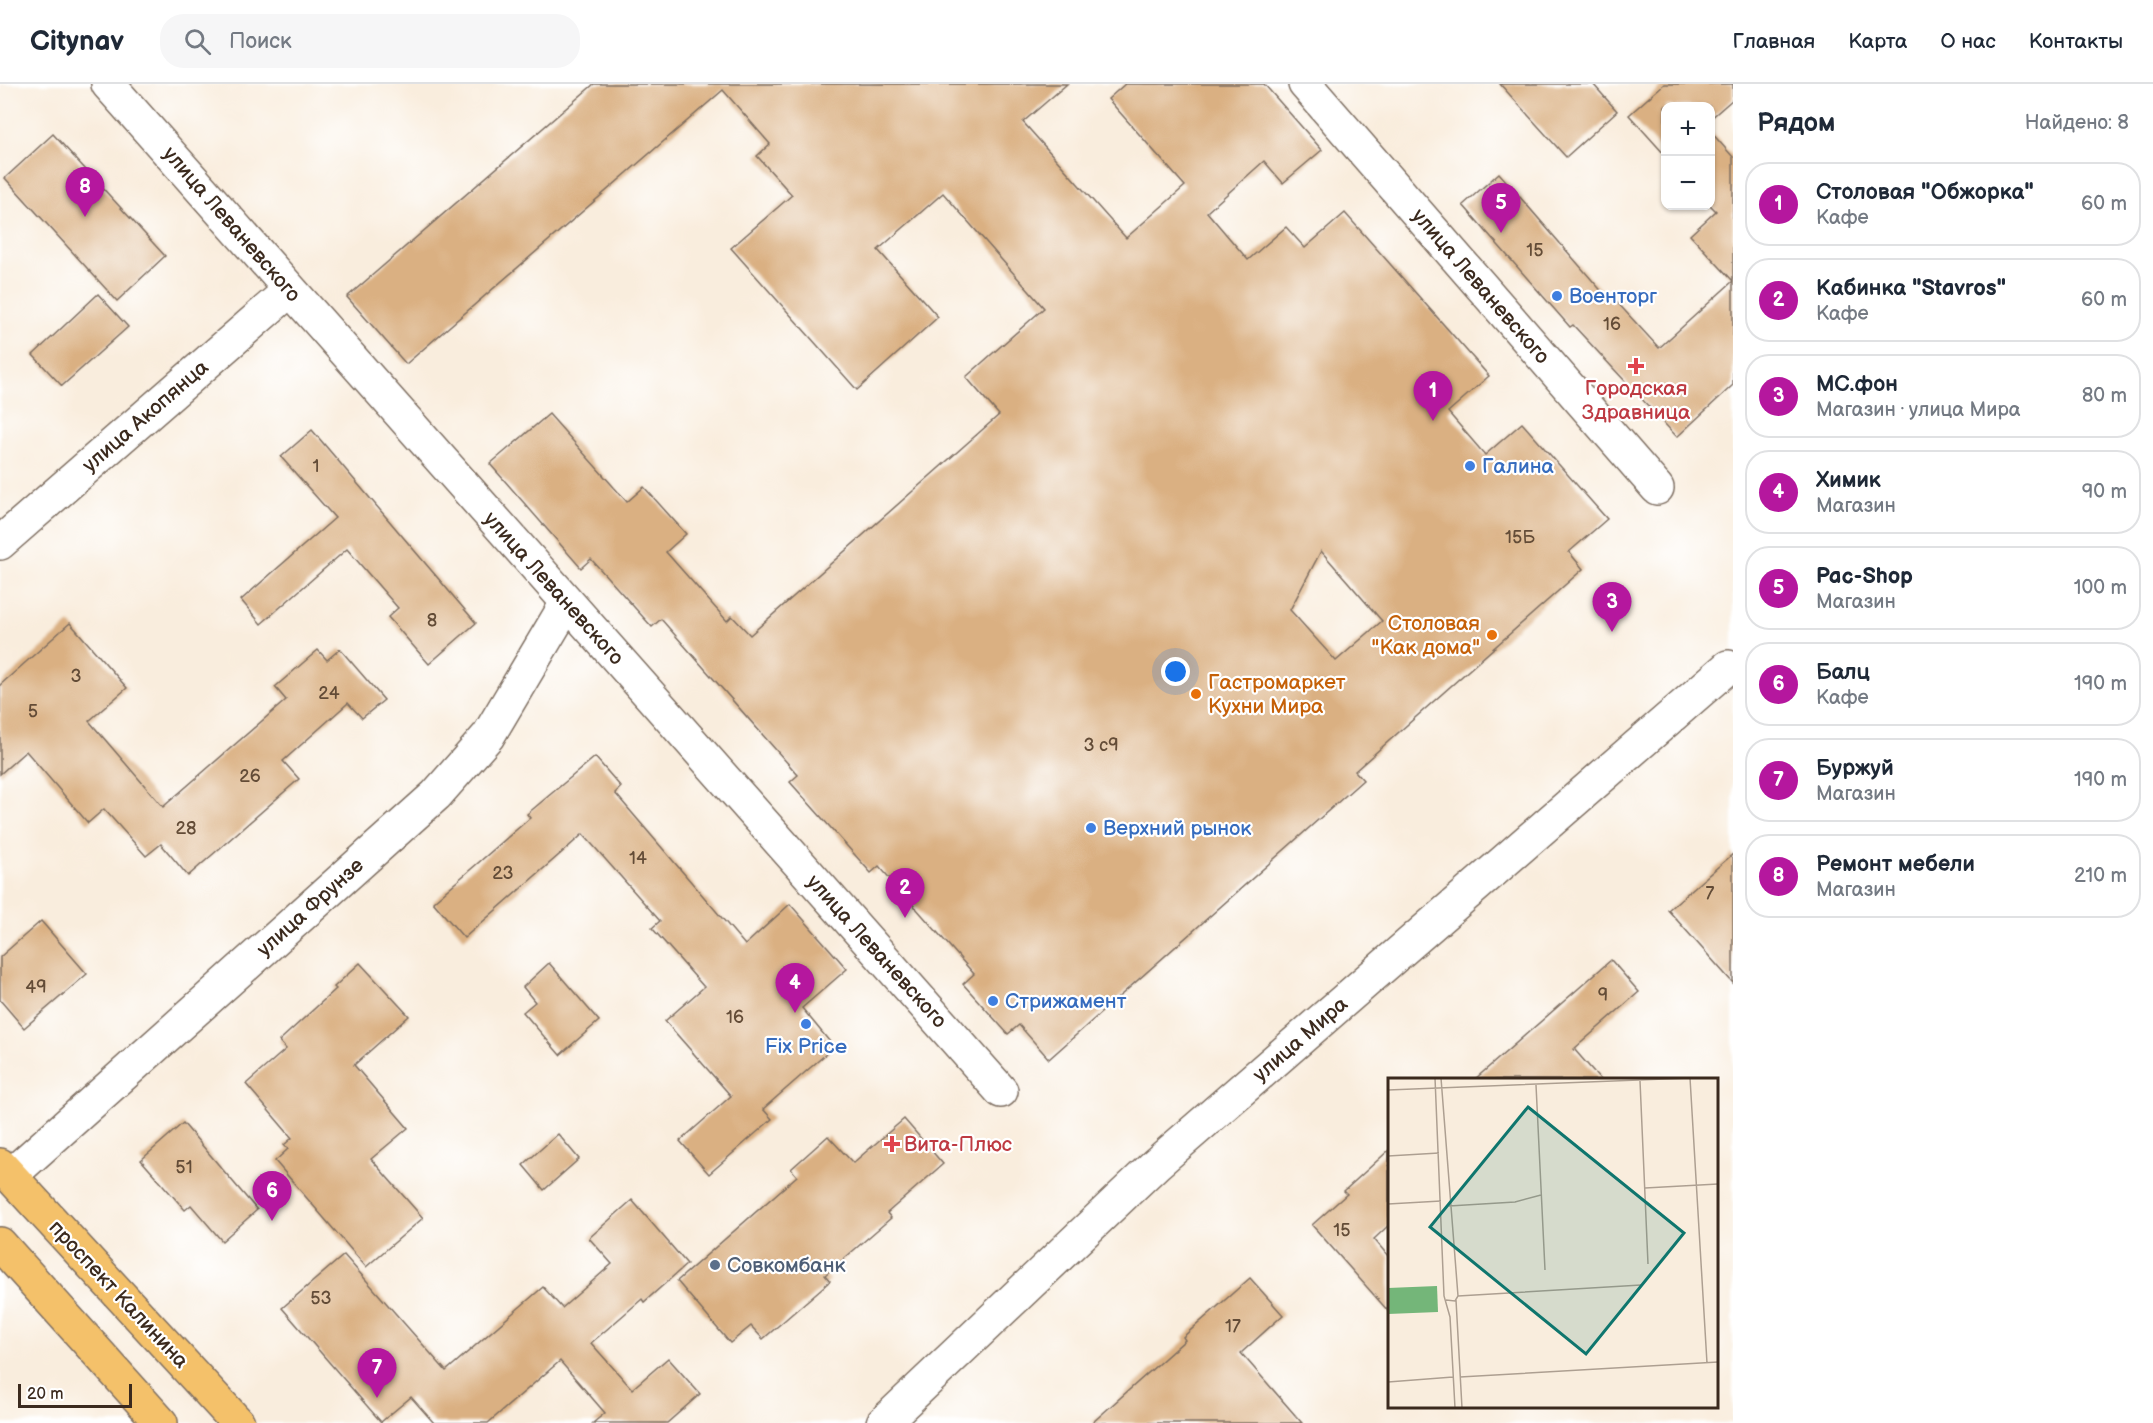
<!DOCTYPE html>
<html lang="ru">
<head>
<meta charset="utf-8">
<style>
	:root { --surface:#fff; --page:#f6f6f7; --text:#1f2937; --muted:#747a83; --line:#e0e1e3; --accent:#b5179e }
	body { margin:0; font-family:"Balsamiq Sans",sans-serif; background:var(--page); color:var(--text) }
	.controls { position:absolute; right:18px; top:18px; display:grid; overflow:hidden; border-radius:12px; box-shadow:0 2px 4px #0004 }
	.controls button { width:54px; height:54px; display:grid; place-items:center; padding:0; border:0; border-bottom:2px solid var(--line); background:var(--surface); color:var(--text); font:30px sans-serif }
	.scale { position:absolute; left:18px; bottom:15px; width:114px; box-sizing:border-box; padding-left:6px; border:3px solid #3b2a1e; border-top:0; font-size:16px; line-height:21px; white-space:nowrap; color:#3b2a1e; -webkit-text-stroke:4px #fff; paint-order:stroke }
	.you { position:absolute; left:1176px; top:588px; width:21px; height:21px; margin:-15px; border:4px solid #fff; border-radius:50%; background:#1a73e8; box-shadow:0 0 0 9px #1a73e833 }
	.badge { display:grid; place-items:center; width:39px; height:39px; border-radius:50%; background:var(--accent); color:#fff; font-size:20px; font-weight:700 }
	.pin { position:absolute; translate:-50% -50px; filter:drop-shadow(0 2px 3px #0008) }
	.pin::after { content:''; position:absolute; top:32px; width:21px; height:18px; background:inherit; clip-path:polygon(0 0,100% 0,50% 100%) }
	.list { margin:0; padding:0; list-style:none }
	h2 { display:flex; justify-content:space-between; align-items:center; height:78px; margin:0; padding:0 24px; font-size:26px }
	h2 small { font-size:20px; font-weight:400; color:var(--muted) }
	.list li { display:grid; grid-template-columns:39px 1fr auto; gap:18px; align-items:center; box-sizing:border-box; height:84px; margin:0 12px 12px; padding:0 12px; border:2px solid var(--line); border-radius:24px }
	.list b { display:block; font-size:22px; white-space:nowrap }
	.list p { margin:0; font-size:20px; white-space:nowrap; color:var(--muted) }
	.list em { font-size:20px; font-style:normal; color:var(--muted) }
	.icon { flex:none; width:33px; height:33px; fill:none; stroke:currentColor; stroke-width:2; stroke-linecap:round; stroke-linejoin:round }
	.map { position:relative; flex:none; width:1733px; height:1339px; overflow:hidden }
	header { display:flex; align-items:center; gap:36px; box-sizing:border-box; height:84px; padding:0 30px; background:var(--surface); border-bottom:2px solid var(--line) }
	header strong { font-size:28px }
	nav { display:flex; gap:33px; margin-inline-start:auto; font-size:21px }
	.search { width:420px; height:54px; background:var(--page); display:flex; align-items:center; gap:15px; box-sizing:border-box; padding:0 21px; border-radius:24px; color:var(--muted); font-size:22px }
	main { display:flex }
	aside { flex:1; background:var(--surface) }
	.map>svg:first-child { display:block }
</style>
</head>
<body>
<header>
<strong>Citynav</strong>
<div class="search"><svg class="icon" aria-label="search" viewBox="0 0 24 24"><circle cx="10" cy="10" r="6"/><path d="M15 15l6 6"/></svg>Поиск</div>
<nav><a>Главная</a><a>Карта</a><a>О нас</a><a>Контакты</a></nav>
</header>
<main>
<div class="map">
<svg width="1733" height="1339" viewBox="0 0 1733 1339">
	<rect width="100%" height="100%" fill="#fff"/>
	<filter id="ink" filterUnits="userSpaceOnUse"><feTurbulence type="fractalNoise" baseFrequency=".0167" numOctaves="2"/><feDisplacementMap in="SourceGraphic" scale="12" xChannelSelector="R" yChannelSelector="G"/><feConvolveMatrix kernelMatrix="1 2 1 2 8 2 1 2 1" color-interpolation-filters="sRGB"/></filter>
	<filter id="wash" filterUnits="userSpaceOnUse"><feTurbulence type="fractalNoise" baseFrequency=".008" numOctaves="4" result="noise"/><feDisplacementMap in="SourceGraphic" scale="24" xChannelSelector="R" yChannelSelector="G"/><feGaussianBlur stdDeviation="1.35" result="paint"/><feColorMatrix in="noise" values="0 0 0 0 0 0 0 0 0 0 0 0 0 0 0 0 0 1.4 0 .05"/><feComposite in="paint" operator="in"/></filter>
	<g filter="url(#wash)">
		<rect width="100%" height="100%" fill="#f9eddd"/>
		<g id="blocks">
			<g fill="#dab082" fill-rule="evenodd">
				<path d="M594,0H1067L1023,38L1126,154L1185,102L1108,15L1125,0H1264L1322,66L1283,99L1264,77L1207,128L1248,176L1286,143L1305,164L1345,129L1489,292L1448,328L1485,371L1522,339L1607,435L1569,468L1583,485L1355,687L1363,696L1049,975L1019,941L1008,950L963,900L974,890L879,782L871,789L790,698L798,691L661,535L652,543L591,475L581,484L490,380L549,330L627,418L644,403L686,450L666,468L727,537L732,532L750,551L999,331L966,293L1044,224L943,109L878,166L938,233L857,306L731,164L792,111L757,72L770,60L723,6L406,280L347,213ZM1321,467L1382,537L1336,577L1290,526Z"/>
				<path d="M1500,0H1593L1617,27L1566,73Z"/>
				<path d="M1664,0H1733V15L1710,35V22H1665V71L1629,31Z"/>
				<path d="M1710,47L1733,73V301L1677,353L1573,241L1570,243L1463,121L1499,89L1611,218L1614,215L1659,264L1733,197L1690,151L1716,127L1710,121Z"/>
				<path d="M53,50L165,172L117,217L5,94Z"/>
				<path d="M98,210L128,243L62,302L33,271Z"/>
				<path d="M312,346L476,539L429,580L388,533L398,524L347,465L261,540L241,516L335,434L281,373Z"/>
				<path d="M70,539L127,604L89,637L163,723L286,616L275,603L318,566L327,576L340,565L384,616L362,634L348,619L283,677L299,695L188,792L161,760L146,772L104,725L88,739L26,667L0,690V601Z"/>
				<path d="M595,673L621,703L615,709L745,861L790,820L847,885L802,924L834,963L763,1025L772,1035L709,1090L680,1057L731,1012L665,937L704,903L652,844L660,837L583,750L464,854L433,818L530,734L527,730Z"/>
				<path d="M1733,770V899L1668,826Z"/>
				<path d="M41,837L87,890L24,944L0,916V873Z"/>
				<path d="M1611,876L1639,908L1574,965L1601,996H1474Z"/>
				<path d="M360,879L409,932L354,981L408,1044L371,1075L423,1134L366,1183L275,1077L288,1065L284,1061L292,1054L246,1000L286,965L279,957L336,905L334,903Z"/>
				<path d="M549,879L599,937L560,971L523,928L535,918L523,903Z"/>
				<path d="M904,1035L943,1080L887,1129L891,1134L825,1191L830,1197L763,1255L751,1242L730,1259L677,1197L797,1092L791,1085L828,1052L853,1079Z"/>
				<path d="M183,1039L257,1126L222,1157L191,1121L185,1126L141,1076Z"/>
				<path d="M558,1050L579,1075L544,1106L523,1081Z"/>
				<path d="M1389,1066V1141L1374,1155L1389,1173V1228L1312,1141L1347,1110L1344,1107Z"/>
				<path d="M632,1116L687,1180L644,1218L642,1215L591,1259L632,1305L668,1274L700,1310L667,1339H593L605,1329L560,1277L488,1339H434L411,1313L381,1338L282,1224L344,1171L446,1287L543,1203L562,1224L612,1180L589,1154Z"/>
				<path d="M1250,1194L1283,1231L1241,1269L1302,1339H1092L1185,1256L1183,1253Z"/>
			</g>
		</g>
	</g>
	<g filter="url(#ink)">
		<use href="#blocks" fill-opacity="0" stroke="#7e6e61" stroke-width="1.5"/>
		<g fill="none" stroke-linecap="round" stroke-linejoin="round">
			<defs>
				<g id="minor">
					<path d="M108,0L1001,1007"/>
					<path d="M1305,0L1657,404"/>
					<path d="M0,459L290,206"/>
					<path d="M10,1092L436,711L488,652L567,519"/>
					<path d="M883,1339L1156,1080L1728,583"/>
				</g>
				<g id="major">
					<path d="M0,1081L238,1339"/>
					<path d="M0,1160L161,1339"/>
				</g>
			</defs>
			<use href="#minor" stroke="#7e6e61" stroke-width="36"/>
			<use href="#major" stroke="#7e6e61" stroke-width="36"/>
			<use href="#minor" stroke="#fff" stroke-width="33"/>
			<use href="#major" stroke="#f4c16a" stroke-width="33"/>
		</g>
	</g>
	<g fill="#3f7fe0" stroke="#fff" stroke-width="2">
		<circle cx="1557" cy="212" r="6"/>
		<circle cx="1470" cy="382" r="6"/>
		<circle cx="1091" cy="744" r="6"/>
		<circle cx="993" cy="917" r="6"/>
		<circle cx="806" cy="940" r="6"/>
	</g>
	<g fill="#e0444e" stroke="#fff" stroke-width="2">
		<path d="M1633 273h6v6h6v6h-6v6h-6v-6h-6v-6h6z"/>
		<path d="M889 1051h6v6h6v6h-6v6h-6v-6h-6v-6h6z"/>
	</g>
	<g fill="#e8710a" stroke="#fff" stroke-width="2">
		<circle cx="1492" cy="551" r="6"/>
		<circle cx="1196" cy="610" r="6"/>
	</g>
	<circle fill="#5c6f8a" stroke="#fff" stroke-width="2" cx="715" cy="1181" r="6"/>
	<g text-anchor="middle" stroke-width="4.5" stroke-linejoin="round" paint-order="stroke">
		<g font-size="18" fill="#634c37">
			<text x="1535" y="172">15</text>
			<text x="1612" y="246">16</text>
			<text x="316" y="388">1</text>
			<text x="1520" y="459">15Б</text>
			<text x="432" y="542">8</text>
			<text x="76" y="598">3</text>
			<text x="329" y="615">24</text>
			<text x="33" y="633">5</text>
			<text x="1101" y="667">3 с9</text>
			<text x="250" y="698">26</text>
			<text x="186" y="750">28</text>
			<text x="638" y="780">14</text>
			<text x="503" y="795">23</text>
			<text x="1710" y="815">7</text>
			<text x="36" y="909">49</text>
			<text x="1603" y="917">9</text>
			<text x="735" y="939">16</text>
			<text x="184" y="1089">51</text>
			<text x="1342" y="1152">15</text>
			<text x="321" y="1220">53</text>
			<text x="1233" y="1248">17</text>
		</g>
		<g font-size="21" fill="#3b2a1e" stroke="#fff">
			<text transform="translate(232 140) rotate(49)" y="7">улица Леваневского</text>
			<text transform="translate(1481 202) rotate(49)" y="7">улица Леваневского</text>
			<text transform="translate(145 332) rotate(-41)" y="7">улица Акопянца</text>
			<text transform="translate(554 504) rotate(48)" y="7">улица Леваневского</text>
			<text transform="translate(310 823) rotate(-42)" y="7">улица Фрунзе</text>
			<text transform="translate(877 867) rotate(48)" y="7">улица Леваневского</text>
			<text transform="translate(1300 955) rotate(-41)" y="7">улица Мира</text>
			<text transform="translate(119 1210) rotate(47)" y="7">проспект Калинина</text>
		</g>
		<g font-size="21" fill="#366cbe" stroke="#fff" text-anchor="start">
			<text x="1569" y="219">Военторг</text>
			<text x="1482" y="389">Галина</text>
			<text x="1103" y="751">Верхний рынок</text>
			<text x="1005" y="924">Стрижамент</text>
			<text x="806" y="969" text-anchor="middle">Fix Price</text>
		</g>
		<g font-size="21" fill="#be3a42" stroke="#fff">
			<text x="1636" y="311">Городская<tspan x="1636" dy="24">Здравница</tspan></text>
			<text x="904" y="1067" text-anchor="start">Вита-Плюс</text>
		</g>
		<g font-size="21" fill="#c56008" stroke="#fff" text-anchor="end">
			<text x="1480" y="546">Столовая<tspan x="1480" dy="24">"Как дома"</tspan></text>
			<text x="1208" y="605" text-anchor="start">Гастромаркет<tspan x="1208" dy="24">Кухни Мира</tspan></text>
		</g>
		<g font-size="21" fill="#4e5e75" stroke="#fff" text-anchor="start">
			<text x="727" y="1188">Совкомбанк</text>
		</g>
	</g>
	<g transform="translate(1388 994)">
		<rect width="330" height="330" fill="#f9eddd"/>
		<path d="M49,208L50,234L0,236V210Z" fill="#74b679"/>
		<path fill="none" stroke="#ad9f91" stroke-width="1.5" d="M47,0L56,218L62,239L67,330M53,0L70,218L67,223L58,222M302,0L319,285M252,3L260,186M148,7L157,192M0,12L302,0M0,78L51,75M257,110L330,106M0,126L53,123M61,128L127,124L153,117M70,218L253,207M68,222L74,330M72,299L330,284M0,304L65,299"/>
		<path fill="#0f766e" fill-opacity="0.15" stroke="#0f766e" stroke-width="3" d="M140,29L296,155L198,276L42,149Z"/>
		<rect width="330" height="330" fill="none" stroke="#3b2a1e" stroke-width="3"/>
	</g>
</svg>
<div class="controls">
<button>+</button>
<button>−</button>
</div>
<div class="scale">20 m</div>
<div class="you"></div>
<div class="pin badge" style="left:1433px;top:337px">1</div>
<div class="pin badge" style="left:905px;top:834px">2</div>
<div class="pin badge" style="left:1612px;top:548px">3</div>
<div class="pin badge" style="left:795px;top:929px">4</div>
<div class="pin badge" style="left:1501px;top:149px">5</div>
<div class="pin badge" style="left:272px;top:1137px">6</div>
<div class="pin badge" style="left:377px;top:1314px">7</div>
<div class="pin badge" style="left:85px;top:133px">8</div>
</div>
<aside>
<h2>Рядом<small>Найдено: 8</small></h2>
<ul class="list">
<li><span class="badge">1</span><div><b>Столовая &quot;Обжорка&quot;</b><p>Кафе</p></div><em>60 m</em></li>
<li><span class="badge">2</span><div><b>Кабинка &quot;Stavros&quot;</b><p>Кафе</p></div><em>60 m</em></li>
<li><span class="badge">3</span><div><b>МС.фон</b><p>Магазин · улица Мира</p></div><em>80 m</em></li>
<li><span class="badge">4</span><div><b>Химик</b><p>Магазин</p></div><em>90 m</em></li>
<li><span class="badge">5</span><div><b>Pac-Shop</b><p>Магазин</p></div><em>100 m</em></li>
<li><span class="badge">6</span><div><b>Балц</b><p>Кафе</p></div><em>190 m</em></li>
<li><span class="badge">7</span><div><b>Буржуй</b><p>Магазин</p></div><em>190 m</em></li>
<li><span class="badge">8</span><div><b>Ремонт мебели</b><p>Магазин</p></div><em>210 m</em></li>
</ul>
</aside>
</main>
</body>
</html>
